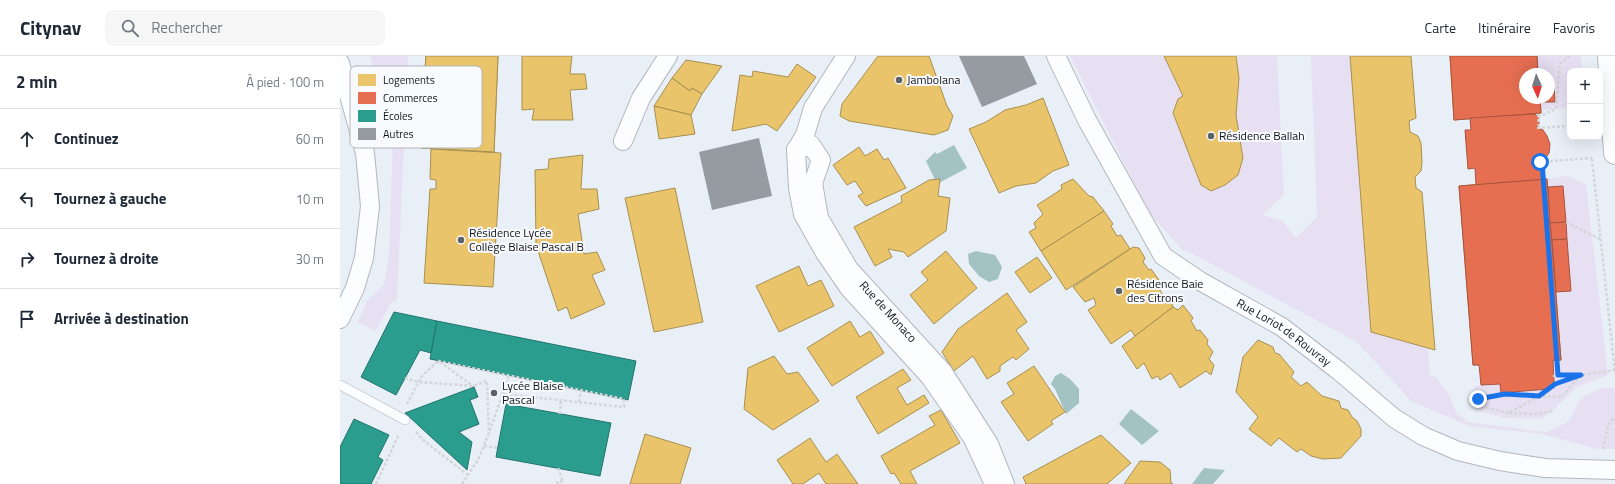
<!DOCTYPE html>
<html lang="fr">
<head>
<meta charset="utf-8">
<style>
	:root { --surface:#fff; --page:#f6f6f7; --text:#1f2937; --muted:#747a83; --line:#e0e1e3 }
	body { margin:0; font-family:"Titillium Web",sans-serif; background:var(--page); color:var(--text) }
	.controls { position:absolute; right:12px; top:12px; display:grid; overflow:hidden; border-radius:8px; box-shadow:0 4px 16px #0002 }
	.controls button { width:36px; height:36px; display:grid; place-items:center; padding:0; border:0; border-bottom:1px solid var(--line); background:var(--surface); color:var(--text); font:20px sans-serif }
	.compass { position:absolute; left:1179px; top:12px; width:36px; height:36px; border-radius:50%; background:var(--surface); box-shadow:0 4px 16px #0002; rotate:176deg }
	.stop { position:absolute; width:12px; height:12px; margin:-9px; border:3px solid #1a73e8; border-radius:50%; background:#fff }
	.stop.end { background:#1a73e8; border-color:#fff; box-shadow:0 1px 4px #0008 }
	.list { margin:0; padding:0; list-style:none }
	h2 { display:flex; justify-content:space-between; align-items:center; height:52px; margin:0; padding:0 16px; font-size:17px }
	h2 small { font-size:13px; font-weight:400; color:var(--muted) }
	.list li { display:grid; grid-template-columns:26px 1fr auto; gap:12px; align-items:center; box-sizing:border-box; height:60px; padding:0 16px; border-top:1px solid var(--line) }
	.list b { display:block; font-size:15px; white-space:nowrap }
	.list em { font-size:13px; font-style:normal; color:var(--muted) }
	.icon { flex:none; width:22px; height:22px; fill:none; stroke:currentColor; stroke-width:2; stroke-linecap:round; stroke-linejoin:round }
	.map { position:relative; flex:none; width:1275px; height:428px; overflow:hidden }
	header { display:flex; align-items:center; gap:24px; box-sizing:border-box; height:56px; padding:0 20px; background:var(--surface); border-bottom:1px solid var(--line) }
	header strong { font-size:19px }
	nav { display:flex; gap:22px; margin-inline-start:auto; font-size:14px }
	.search { width:280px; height:36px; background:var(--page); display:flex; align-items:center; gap:10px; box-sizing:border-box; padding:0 14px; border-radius:8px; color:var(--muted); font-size:15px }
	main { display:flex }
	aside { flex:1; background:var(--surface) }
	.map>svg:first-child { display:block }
</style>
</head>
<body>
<header>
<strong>Citynav</strong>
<div class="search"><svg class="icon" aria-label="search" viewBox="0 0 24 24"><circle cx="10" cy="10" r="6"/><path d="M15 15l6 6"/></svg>Rechercher</div>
<nav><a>Carte</a><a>Itinéraire</a><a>Favoris</a></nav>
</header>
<main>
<aside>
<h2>2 min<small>À pied · 100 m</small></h2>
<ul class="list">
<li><svg class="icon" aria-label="ahead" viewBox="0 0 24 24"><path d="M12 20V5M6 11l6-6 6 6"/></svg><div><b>Continuez</b></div><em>60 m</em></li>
<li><svg class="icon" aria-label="left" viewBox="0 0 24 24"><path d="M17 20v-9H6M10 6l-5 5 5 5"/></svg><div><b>Tournez à gauche</b></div><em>10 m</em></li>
<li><svg class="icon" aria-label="right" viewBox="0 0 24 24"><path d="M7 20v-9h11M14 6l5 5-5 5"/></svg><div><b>Tournez à droite</b></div><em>30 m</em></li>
<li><svg class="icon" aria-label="arrive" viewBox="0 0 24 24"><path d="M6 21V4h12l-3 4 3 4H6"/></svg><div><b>Arrivée à destination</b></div></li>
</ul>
</aside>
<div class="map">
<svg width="1275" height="428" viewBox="0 0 1275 428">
	<rect width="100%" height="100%" fill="#e8eff7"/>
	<g fill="#e7e0f3">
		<path d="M30,0H68L57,244L52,246L35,275L18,266L27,245L44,229L49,199L53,83V73Z"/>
		<path d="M730,0H824L843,40L838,43L833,57L861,129L871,135L885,129L898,119L903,102L896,59L899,22L896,0H937L944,139L922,159L943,165L956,182L977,161L971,0H1010L1031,276L1088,292L1090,320H1095L1109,339L1116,356L1128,366L1206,376L1228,366L1241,342L1261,332H1275V393H1257L1202,378L1129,370L1071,345L1017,286L847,195H843L808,155Z"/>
		<path d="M1197,0H1241L1242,15H1230V52L1201,54L1200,42H1209V18H1198Z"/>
		<path d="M1227,120L1246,128L1268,319L1237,331L1212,355L1201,363L1164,362L1140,355L1134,338V330L1160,328L1161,337L1208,333L1214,326L1213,304L1221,303L1207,123Z"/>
	</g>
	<g fill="#a3c2c4">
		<path d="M614,89L627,112L597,128L586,105L595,96L597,98Z"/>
		<path d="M636,195L655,199L662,211L658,223L649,226L639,220L629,208L628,198Z"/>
		<path d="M721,317L730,323L739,333V347L726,358L715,333L711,328L715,320Z"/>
		<path d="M791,353L819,375L802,389L779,368Z"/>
		<path d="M864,412L885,414L873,428H852Z"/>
	</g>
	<g fill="#e9c46a" stroke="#a89052">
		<path d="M86,0H158L154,96L81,92L84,35H90V29L84,28Z"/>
		<path d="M86,0H158L154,96L81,92L84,35H90V29L84,28Z"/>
		<path d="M182,0H232L230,18H245L247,33L230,34L233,64H192L194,53L182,54Z"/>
		<path d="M538,0H589L607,50L613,60L608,74L594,79L509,65L500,60L502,48Z"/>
		<path d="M824,0H896L899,22L896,59L903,102L898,119L885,129L871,135L861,129L833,57L838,43L843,40Z"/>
		<path d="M1010,0H1071L1076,62L1069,65L1070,76L1078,80L1081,87L1082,106L1081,115L1075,121L1076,132L1082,136L1095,294L1031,276Z"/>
		<path d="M1110,0H1197L1198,18H1185V42H1200L1201,57L1114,64Z"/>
		<path d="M346,4L382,10L362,38L352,32L350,35L332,22Z"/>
		<path d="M457,8L476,21L437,75L426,68L392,75L400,19L412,21L413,15L448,21Z"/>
		<path d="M332,22L350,35L352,32L362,38L351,59L314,50Z"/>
		<path d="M703,42L729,109L713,115L696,127L676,130L659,137L629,73L646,66L665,54L686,49Z"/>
		<path d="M314,50L351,59L355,78L319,83Z"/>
		<path d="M519,91L525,100L537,93L544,104L548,102L566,132L526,150L518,140L523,137L515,125L507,129L493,109Z"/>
		<path d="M91,93L161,97L153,231L84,227L90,133H96V124L90,123Z"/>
		<path d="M243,99L241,133H257L259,153L238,158L244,198L257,196L265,214L252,219L265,248L231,263L227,251L218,255L196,189L195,114L208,113L209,103Z"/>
		<path d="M600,123L598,140L610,142L606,175L568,201L564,196L548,193L552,201L535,210L514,171L562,146L561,140L589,124Z"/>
		<path d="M733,123L749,140L753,141L764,155L701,195L689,176L696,172L694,167L703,158L697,149L722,133L721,129Z"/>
		<path d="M1207,123L1221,304L1194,305L1191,311L1184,315L1175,318L1166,317L1155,308L1133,309L1119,130Z"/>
		<path d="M335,132L363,266L314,276L285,142Z"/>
		<path d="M764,155L773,168L771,170L777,180L781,179L790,193L726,234L701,195Z"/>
		<path d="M793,191L799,192L805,202L803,206L809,214L811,213L822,228L818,231L824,241L829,240L833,251L795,280L791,274L771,288L748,254L756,249L754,242L745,246L733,231Z"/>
		<path d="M606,195L637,232L594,268L570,239L588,224L581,216Z"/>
		<path d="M697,201L712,222L690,237L675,216Z"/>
		<path d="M459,210L468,230L481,224L494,250L439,276L416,230Z"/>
		<path d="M667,237L687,266L676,274L689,293L676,304L673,301L660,310V315L647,323L633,300L614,315L602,296L618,273Z"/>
		<path d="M843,249L853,262L851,265L857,275L860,274L868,284L867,288L873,296L869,303L874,309L871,319L866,315L840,332L831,317L820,324L818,320L812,323L804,307L797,313L782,290L833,251L838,254Z"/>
		<path d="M510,265L520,281L530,275L544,297L492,330L467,292Z"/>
		<path d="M918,284L933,291L935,297L939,298L954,316L951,321L961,330L967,326L982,340L999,345L1001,352L1008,354L1012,361L1017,365L1021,373V380L1001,402L983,403L971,400L961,393L957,396L939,382L931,390L909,373L918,361L896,336L903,301Z"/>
		<path d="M434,300L447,318L458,316L479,345L433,374L404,353L408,312Z"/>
		<path d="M694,310L725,356L711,365L713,368L688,385L661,346L674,338L667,327Z"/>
		<path d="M563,313L571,324L557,332L567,349L584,339L589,347L538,378L516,341Z"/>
		<path d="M601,354L620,387L570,415L577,428H561L554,417L551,418L541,400L595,369L589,360Z"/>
		<path d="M305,378L351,392L340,428H290Z"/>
		<path d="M761,379L791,407L767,428H686L683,421Z"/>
		<path d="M470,382L486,406L497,398L518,428H486L479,417L463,428H453L437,404Z"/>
		<path d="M800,405L820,406L830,414L831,427L833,428H784Z"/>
	</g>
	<g fill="#e76f51" stroke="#a75440">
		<path d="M1110,0H1197L1198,18H1185V42H1200L1201,57L1114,64Z"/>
		<path d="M1209,28H1214L1215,46H1200V42H1209Z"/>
		<path d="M1195,58L1198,61L1199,67L1197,72L1203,74L1207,80L1210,88L1209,97L1205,103L1200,106L1202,111L1203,118L1201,124L1136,129L1135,112L1128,113L1125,74H1131L1130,62Z"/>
		<path d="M1207,123L1221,304H1213L1214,326L1208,333L1161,337L1160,328L1141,329L1139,309H1133L1119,130Z"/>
		<path d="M1223,130L1226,166L1210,167L1208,131Z"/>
		<path d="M1226,166L1227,183L1212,184L1210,167Z"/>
		<path d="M1227,183L1231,235L1216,236L1212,184Z"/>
	</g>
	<g fill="#2a9d8f" stroke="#22746c">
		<path d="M54,256L97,265L91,297L80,294L56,339L21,321Z"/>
		<path d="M97,265L296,305L288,344L90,303Z"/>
		<path d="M134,331L138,341L130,344L139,368L119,376L132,386L127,414L65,357Z"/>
		<path d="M166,348L271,367L260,420L156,401Z"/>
		<path d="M14,363L49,379L38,401L43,404L31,428H0V391Z"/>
	</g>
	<g fill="#959ba1">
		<path d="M619,0H684L697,28L642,51Z"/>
		<path d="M419,82L432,140L372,154L359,96Z"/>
	</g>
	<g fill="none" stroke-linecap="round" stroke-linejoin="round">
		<defs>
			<path id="lane" d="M0,329L65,364"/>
			<g id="street">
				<path id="s1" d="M716,0L747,64L823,200L860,225L942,271L999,315L1054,362L1083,380L1118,395L1160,405L1205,412L1275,414"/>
				<path d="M0,7L25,97L30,150L24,202L15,232L0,263"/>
				<path d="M283,85L301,42L328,0"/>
				<path d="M456,94L465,79L473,52L506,0"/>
				<path id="s2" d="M654,428L632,381L590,321L509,232L485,197L463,158L458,132L456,94L471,89L481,104L473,127L479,162L509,213L603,316L649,388L665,428"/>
			</g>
			<path id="primary" d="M1269,0L1275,97"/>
		</defs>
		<use href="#lane" stroke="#b3b7be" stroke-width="10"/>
		<use href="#street" stroke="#b3b7be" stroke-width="20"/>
		<use href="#primary" stroke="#b3b7be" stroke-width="24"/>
		<g stroke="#d4d6d9" stroke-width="2.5" stroke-dasharray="3 2" stroke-linecap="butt">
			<path d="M1198,58L1199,71"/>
			<path d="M1198,61L1216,53L1220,7L1230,0"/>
			<path d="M1197,72L1230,70"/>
			<path d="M1252,103L1275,317"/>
			<path d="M1200,106L1252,102"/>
			<path d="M1202,106L1218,319"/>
			<path d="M1226,166L1260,183"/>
			<path d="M98,305L284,343V351L163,338"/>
			<path d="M100,306L133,330"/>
			<path d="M1213,320L1241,319L1275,314"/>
			<path d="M65,322L78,326L133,330L147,325L149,377"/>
			<path d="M1199,340L1169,357L1147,352L1138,343L1165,338L1221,341L1241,319L1215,328L1199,340"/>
			<path d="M239,346L241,334"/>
			<path d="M67,348L81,321L98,305"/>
			<path d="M1169,357L1198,358L1212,355"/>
			<path d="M220,358L221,344"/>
			<path d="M76,376L83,384L128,419"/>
			<path d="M144,390L158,392"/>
			<path d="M1263,393L1268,370L1275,360"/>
			<path d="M36,428L59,378"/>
			<path d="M122,428L138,404L149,377L169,319"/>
			<path d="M217,428L218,425L223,426L218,412"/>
		</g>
		<use href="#lane" stroke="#fcfdfe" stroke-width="9"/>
		<use href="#street" stroke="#fcfdfe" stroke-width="18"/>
		<use href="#primary" stroke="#fcfdfe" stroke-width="22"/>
	</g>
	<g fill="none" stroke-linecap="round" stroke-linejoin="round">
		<path stroke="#1a73e8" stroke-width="5" d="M1138,343L1165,338L1199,340L1215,328L1241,319H1218L1202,106H1200"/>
	</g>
	<g fill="#5c6167" stroke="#f8fafe" stroke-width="1.5">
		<circle cx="559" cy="24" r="4"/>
		<circle cx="871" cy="80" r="4"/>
		<circle cx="121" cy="184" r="4"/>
		<circle cx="779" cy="235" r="4"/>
		<circle cx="154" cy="337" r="4"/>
	</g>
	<g text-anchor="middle" stroke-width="4" stroke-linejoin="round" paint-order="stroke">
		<g font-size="12" fill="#11151a" stroke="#f8fafe" text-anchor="start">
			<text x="567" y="28">Jambolana</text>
			<text x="879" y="84">Résidence Ballah</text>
			<text x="129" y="181">Résidence Lycée<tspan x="129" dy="14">Collège Blaise Pascal B</tspan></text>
			<text x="787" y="232">Résidence Baie<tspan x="787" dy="14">des Citrons</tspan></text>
			<text x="162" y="334">Lycée Blaise<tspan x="162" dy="14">Pascal</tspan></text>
		</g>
		<g font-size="12" fill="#11151a" stroke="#f8fafe">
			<text dy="4" stroke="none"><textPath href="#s2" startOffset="608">Rue de Monaco</textPath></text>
			<text dy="4" stroke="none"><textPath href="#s1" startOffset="370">Rue Loriot de Rouvray</textPath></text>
		</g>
	</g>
	<rect x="10" y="10" width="132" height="82" rx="6" fill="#f8fafe" stroke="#b3b5ba" stroke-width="1"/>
	<rect x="18" y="18" width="18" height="12" fill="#e9c46a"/>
	<rect x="18" y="36" width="18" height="12" fill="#e76f51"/>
	<rect x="18" y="54" width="18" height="12" fill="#2a9d8f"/>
	<rect x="18" y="72" width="18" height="12" fill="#959ba1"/>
	<g font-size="11" fill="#11151a">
		<text x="43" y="28">Logements</text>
		<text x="43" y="46">Commerces</text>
		<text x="43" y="64">Écoles</text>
		<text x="43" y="82">Autres</text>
	</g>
</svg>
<div class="controls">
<button>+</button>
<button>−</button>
</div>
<svg class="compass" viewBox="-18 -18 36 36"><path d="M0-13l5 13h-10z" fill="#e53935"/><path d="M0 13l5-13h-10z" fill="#747a83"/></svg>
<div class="stop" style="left:1200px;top:106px"></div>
<div class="stop end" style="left:1138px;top:343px"></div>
</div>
</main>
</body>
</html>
